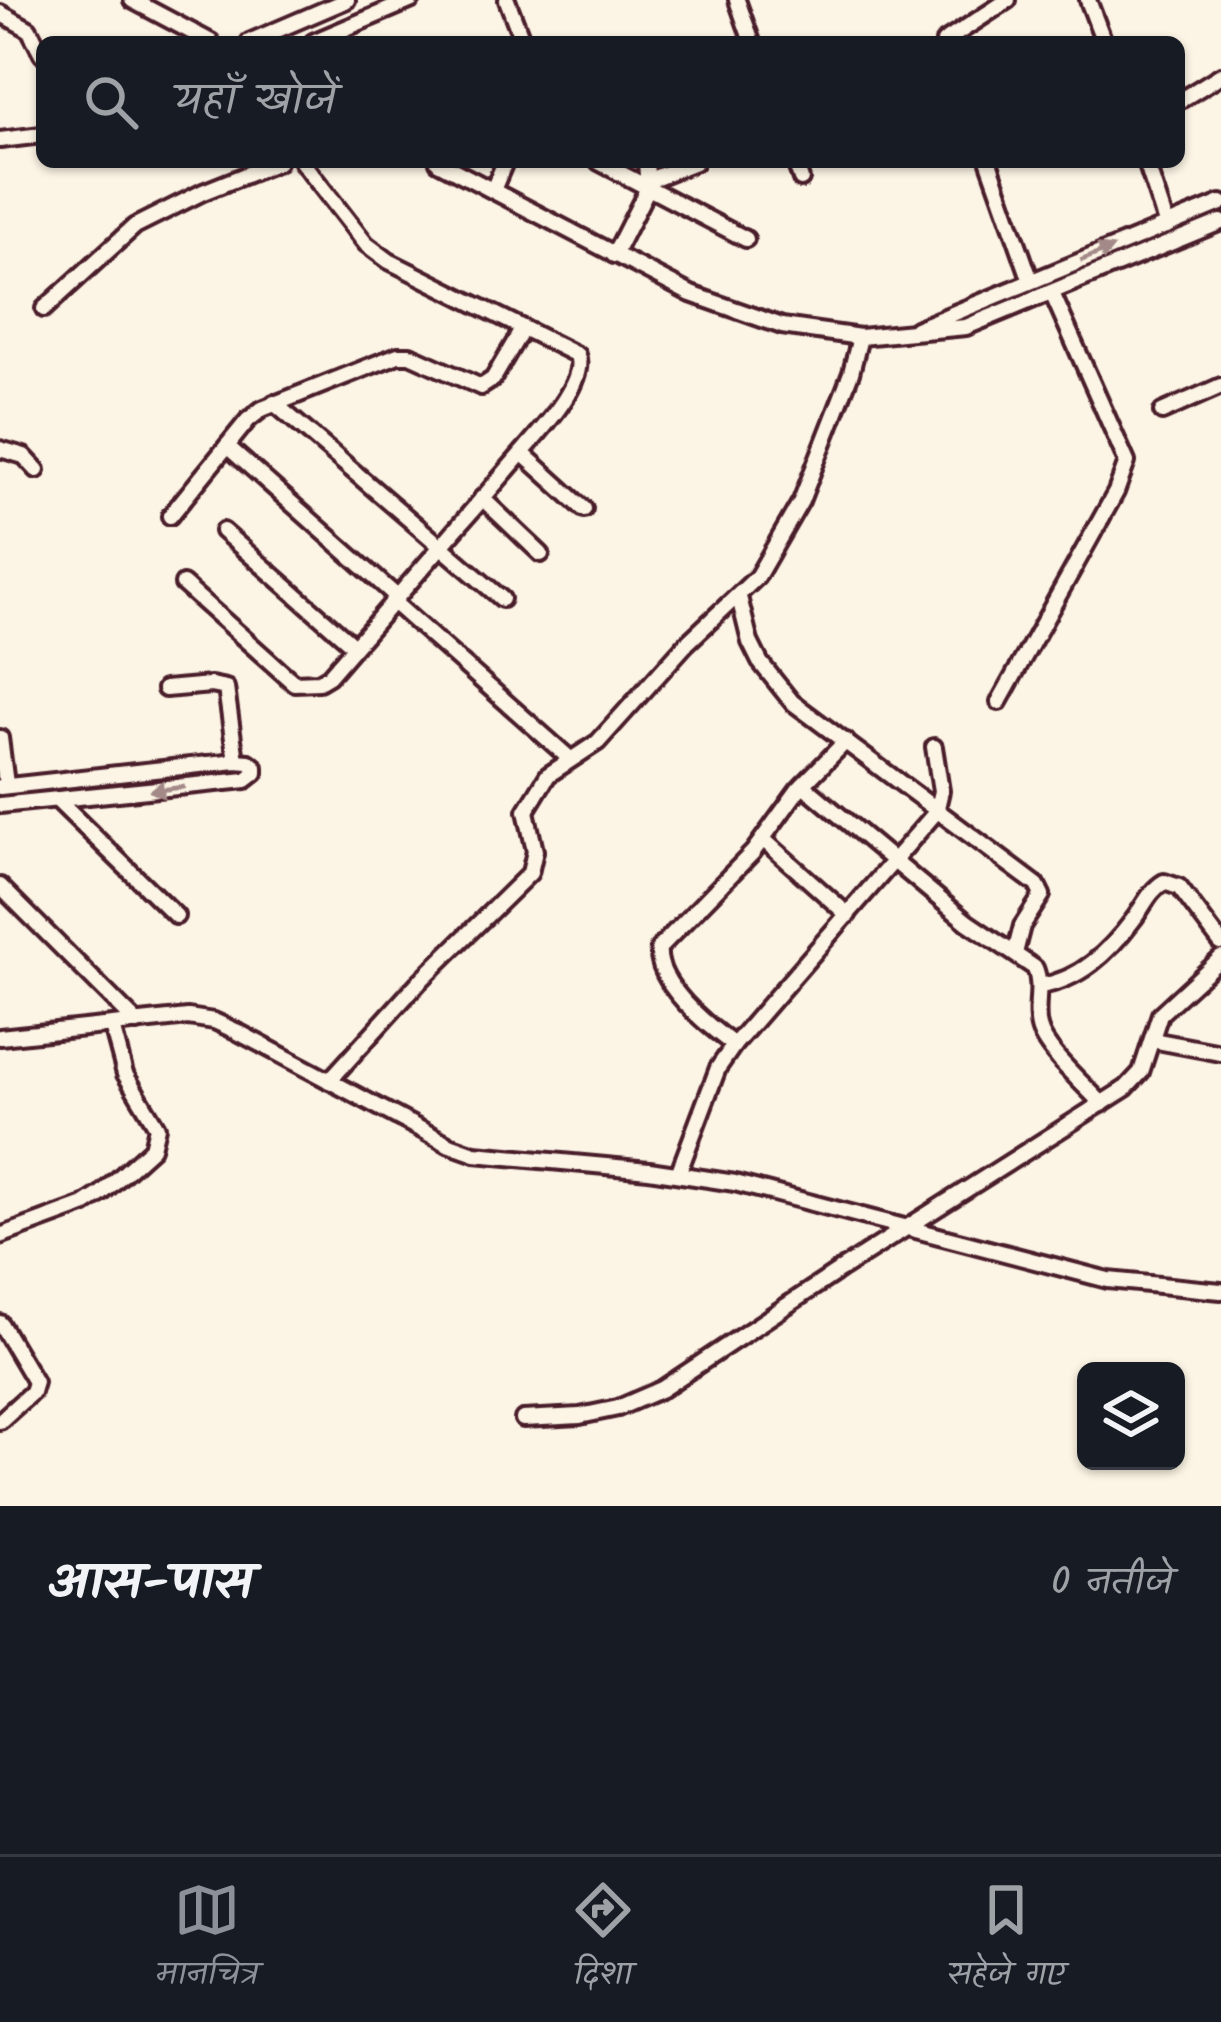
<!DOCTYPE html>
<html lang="hi">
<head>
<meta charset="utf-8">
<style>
	:root { --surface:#171b24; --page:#20242c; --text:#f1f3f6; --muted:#9ea1a6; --line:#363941; --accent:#8c9099 }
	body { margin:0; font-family:Kalam,"Playpen Sans Deva",sans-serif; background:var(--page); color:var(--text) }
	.controls { position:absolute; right:36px; bottom:36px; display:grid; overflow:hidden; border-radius:18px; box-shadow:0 3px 9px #0004 }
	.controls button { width:108px; height:108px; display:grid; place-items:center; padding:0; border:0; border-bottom:3px solid var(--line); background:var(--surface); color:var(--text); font:60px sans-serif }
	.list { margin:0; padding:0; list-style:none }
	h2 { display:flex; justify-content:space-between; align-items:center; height:156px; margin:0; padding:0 48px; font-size:51px }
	h2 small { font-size:39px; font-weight:400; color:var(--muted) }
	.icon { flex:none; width:66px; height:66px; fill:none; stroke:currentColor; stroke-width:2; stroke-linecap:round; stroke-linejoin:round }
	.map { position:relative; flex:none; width:1221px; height:1506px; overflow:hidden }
	.search { position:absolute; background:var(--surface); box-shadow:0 3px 9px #0004; left:36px; right:36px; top:36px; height:132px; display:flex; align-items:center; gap:30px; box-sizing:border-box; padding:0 42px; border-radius:18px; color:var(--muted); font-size:45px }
	.sheet { height:348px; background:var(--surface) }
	nav { display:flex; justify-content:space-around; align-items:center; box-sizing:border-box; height:168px; border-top:3px solid var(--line); background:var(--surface); font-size:33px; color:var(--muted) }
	nav a { display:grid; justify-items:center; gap:6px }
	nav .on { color:var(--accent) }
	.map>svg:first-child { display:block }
</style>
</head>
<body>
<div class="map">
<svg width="1221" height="1506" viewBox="0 0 1221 1506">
	<rect width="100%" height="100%" fill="#fcf5e5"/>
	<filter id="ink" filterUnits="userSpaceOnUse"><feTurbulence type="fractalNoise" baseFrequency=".00833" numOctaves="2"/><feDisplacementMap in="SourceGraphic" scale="24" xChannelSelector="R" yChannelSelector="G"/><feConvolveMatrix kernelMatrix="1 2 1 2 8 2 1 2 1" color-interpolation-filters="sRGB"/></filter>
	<g filter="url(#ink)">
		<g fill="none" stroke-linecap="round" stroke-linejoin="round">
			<defs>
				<g id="minor">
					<path d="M132,0L211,42"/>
					<path d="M507,0L523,42"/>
					<path d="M737,0L752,42"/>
					<path d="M1088,0L1104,42"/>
					<path d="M0,13L29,29L42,54"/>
					<path d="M249,42L347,0"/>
					<path d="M313,42L412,0"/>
					<path d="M944,42L1008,0"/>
					<path d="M1179,101L1221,75"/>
					<path d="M0,140L42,135"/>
					<path d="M438,162L691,294L782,326L860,337L966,327L1221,222"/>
					<path d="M599,162L746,239"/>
					<path d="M795,162L801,179"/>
					<path d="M989,162L1031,281"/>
					<path d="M1146,162L1167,226"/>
					<path d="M649,180L695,162"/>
					<path d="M493,190L505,162"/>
					<path d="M614,255L648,188L646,162"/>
					<path d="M44,309L135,226L203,192L278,162"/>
					<path d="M916,329L1221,203"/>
					<path d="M274,403L502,599"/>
					<path d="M1162,412L1221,386"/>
					<path d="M227,446L396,596"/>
					<path d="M0,449L24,456L37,470"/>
					<path d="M522,453L584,509"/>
					<path d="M482,498L541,554"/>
					<path d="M170,516L248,420L262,409L398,355H410L481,387L493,379L523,328"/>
					<path d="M223,531L354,646"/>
					<path d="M183,584L294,683L319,682L329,676L526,448C543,428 587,381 577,355L389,261L366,244L302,162"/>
					<path d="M739,597L750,642L760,662L792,702L1037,885L1042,895L1022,926L1015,953"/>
					<path d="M392,601L569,758"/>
					<path d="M165,689L211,685L226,688L236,761"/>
					<path d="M999,702L1116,492L1127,462L1052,293"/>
					<path d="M0,738L6,784"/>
					<path d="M803,785L967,922L1035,968C1043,987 1034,1007 1039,1027C1044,1050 1085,1085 1102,1104"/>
					<path d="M0,787L236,761L249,762L255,767V773L246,780L0,805"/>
					<path d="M58,801L176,916"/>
					<path d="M764,840L848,915"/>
					<path d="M0,886L137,1023"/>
					<path d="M1039,986C1079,981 1109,952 1133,920C1144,906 1149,891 1164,882L1179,887L1221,943"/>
					<path d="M0,1037L188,1017L214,1021L236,1031L450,1145L475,1154L649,1170L735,1183L1108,1280L1221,1291"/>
					<path d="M1152,1040L1221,1053"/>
					<path d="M734,1045C708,1026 655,984 659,948L753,852L798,790L846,741"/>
					<path d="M329,1081L418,983L530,873L535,851L526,811L548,775L598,742L686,644L757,577L801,501L851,373L860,337"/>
					<path d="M678,1174L718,1068L734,1045L936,812L941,791L934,747"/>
					<path d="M0,1236L84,1205L101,1194L152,1148L157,1127L125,1074L112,1026"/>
					<path d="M0,1323L35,1382L32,1392L0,1421"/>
					<path d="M523,1419L580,1416L618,1408L662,1389L840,1270L1126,1088L1141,1072L1160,1014L1221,958"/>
				</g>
			</defs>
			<use href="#minor" stroke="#4a1f2b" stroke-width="22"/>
			<use href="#minor" stroke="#fcf5e5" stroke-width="14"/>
		</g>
		<defs><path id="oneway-solid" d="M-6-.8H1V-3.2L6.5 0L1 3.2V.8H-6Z" transform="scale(3)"/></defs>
		<g fill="#a38a88">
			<use href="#oneway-solid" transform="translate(1097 254) rotate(-22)"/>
			<use href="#oneway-solid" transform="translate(167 789) rotate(173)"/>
		</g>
	</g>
</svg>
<div class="controls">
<button><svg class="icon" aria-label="layers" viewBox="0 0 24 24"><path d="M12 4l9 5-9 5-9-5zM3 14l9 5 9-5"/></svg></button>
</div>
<div class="search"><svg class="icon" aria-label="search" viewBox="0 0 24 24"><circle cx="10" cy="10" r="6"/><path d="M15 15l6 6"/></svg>यहाँ खोजें</div>
</div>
<section class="sheet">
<h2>आस-पास<small>0 नतीजे</small></h2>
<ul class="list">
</ul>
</section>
<nav>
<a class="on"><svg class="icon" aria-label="map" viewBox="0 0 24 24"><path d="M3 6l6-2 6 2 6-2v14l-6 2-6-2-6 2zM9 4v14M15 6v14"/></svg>मानचित्र</a>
<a><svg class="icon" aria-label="directions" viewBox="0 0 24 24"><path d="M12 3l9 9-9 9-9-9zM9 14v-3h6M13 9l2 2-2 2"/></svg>दिशा</a>
<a><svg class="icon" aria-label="saved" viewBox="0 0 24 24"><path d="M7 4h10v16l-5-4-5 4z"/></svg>सहेजे गए</a>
</nav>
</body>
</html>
